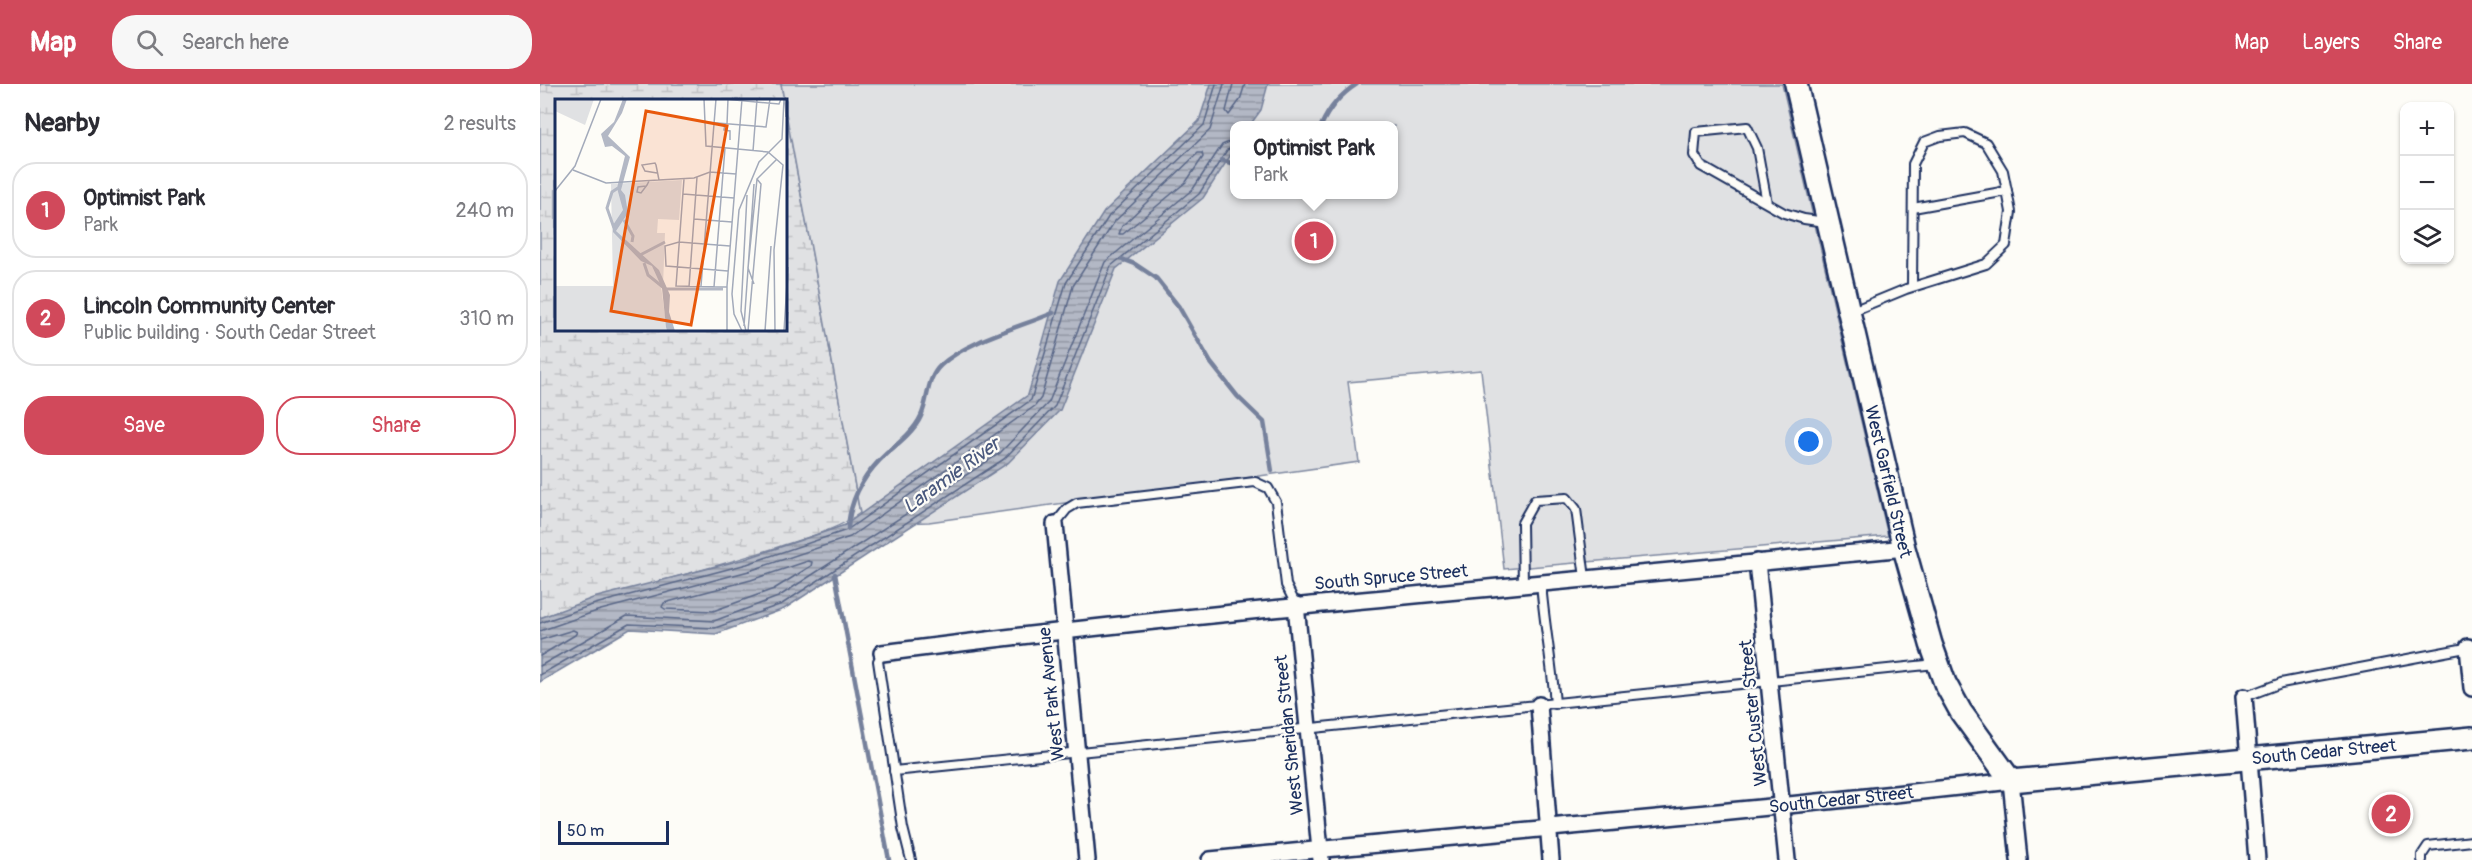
<!DOCTYPE html>
<html lang="en">
<head>
<meta charset="utf-8">
<style>
	:root { --surface:#fff; --page:#f7f7f7; --text:#2b2b33; --muted:#7c7c81; --line:#e1e1e2; --accent:#d1495b }
	body { margin:0; font-family:Pangolin,sans-serif; background:var(--page); color:var(--text) }
	.controls { position:absolute; right:18px; top:18px; display:grid; overflow:hidden; border-radius:12px; box-shadow:0 2px 4px #0004 }
	.controls button { width:54px; height:54px; display:grid; place-items:center; padding:0; border:0; border-bottom:2px solid var(--line); background:var(--surface); color:var(--text); font:30px sans-serif }
	.scale { position:absolute; left:18px; bottom:15px; width:111px; box-sizing:border-box; padding-left:6px; border:3px solid #1b2f5e; border-top:0; font-size:16px; line-height:21px; white-space:nowrap; color:#1b2f5e; -webkit-text-stroke:4px #fdfcf7; paint-order:stroke }
	.you { position:absolute; left:1269px; top:358px; width:21px; height:21px; margin:-15px; border:4px solid #fff; border-radius:50%; background:#1a73e8; box-shadow:0 0 0 9px #1a73e833 }
	.badge { display:grid; place-items:center; width:39px; height:39px; border-radius:50%; background:var(--accent); color:#fff; font-size:20px; font-weight:700 }
	.pin { position:absolute; translate:-50% -50%; border:3px solid #fff; box-shadow:0 2px 6px #0006 }
	.popup { position:absolute; left:690px; top:37px; width:168px; height:78px; box-sizing:border-box; display:grid; place-content:center; border-radius:12px; background:var(--surface); filter:drop-shadow(0 2px 4px #0005); font-size:20px; white-space:nowrap; color:var(--muted) }
	.popup b { font-size:22px; color:var(--text) }
	.popup::after { content:''; position:absolute; left:50%; top:100%; margin-left:-12px; border:12px solid transparent; border-top-color:var(--surface) }
	.list { margin:0; padding:0; list-style:none }
	h2 { display:flex; justify-content:space-between; align-items:center; height:78px; margin:0; padding:0 24px; font-size:26px }
	h2 small { font-size:20px; font-weight:400; color:var(--muted) }
	.list li { display:grid; grid-template-columns:39px 1fr auto; gap:18px; align-items:center; box-sizing:border-box; height:96px; margin:0 12px 12px; padding:0 12px; border:2px solid var(--line); border-radius:24px }
	.list b { display:block; font-size:22px; white-space:nowrap }
	.list p { margin:0; font-size:20px; white-space:nowrap; color:var(--muted) }
	.list em { font-size:20px; font-style:normal; color:var(--muted) }
	.actions { display:flex; gap:12px; padding:18px 24px }
	.actions a { flex:1; padding:14px 0; border:2px solid var(--accent); border-radius:24px; text-align:center; font-size:21px; color:var(--accent) }
	.actions .main { background:var(--accent); color:#fff }
	.icon { flex:none; width:33px; height:33px; fill:none; stroke:currentColor; stroke-width:2; stroke-linecap:round; stroke-linejoin:round }
	.map { position:relative; flex:none; width:1932px; height:776px; overflow:hidden }
	header { display:flex; align-items:center; gap:36px; box-sizing:border-box; height:84px; padding:0 30px; background:var(--accent); color:#fff }
	header strong { font-size:28px }
	nav { display:flex; gap:33px; margin-inline-start:auto; font-size:21px }
	.search { width:420px; height:54px; background:var(--page); display:flex; align-items:center; gap:15px; box-sizing:border-box; padding:0 21px; border-radius:24px; color:var(--muted); font-size:22px }
	main { display:flex }
	aside { flex:1; background:var(--surface) }
	.map>svg:first-child { display:block }
</style>
</head>
<body>
<header>
<strong>Map</strong>
<div class="search"><svg class="icon" aria-label="search" viewBox="0 0 24 24"><circle cx="10" cy="10" r="6"/><path d="M15 15l6 6"/></svg>Search here</div>
<nav><a>Map</a><a>Layers</a><a>Share</a></nav>
</header>
<main>
<aside>
<h2>Nearby<small>2 results</small></h2>
<ul class="list">
<li><span class="badge">1</span><div><b>Optimist Park</b><p>Park</p></div><em>240 m</em></li>
<li><span class="badge">2</span><div><b>Lincoln Community Center</b><p>Public building · South Cedar Street</p></div><em>310 m</em></li>
</ul>
<div class="actions"><a class="main">Save</a><a>Share</a></div>
</aside>
<div class="map">
<svg width="1932" height="776" viewBox="0 0 1932 776">
	<defs>
		<pattern id="wetland-marsh" width="20" height="14" patternUnits="userSpaceOnUse" patternTransform="scale(1.5)"><rect width="20" height="14" fill="#e0e1e3"/><path d="M1 5h8M5 5V1M11 12h8M15 12V8" fill="none" stroke="#c0c1c5"/></pattern>
		<pattern id="water-rules" width="6" height="5" patternUnits="userSpaceOnUse" patternTransform="scale(1.5)"><rect width="6" height="5" fill="#b3b8c5"/><path d="M0 2.5h6" fill="none" stroke="#9196a3"/></pattern>
	</defs>
	<rect width="100%" height="100%" fill="#fdfcf7"/>
	<filter id="ink" filterUnits="userSpaceOnUse"><feTurbulence type="fractalNoise" baseFrequency=".0167" numOctaves="2"/><feDisplacementMap in="SourceGraphic" scale="12" xChannelSelector="R" yChannelSelector="G"/><feConvolveMatrix kernelMatrix="1 2 1 2 8 2 1 2 1" color-interpolation-filters="sRGB"/></filter>
	<g filter="url(#ink)">
		<path fill="url(#wetland-marsh)" stroke="#7e88a0" stroke-width="1.5" d="M0,0H241L244,16H16V246H246V29L320,429C297,446 268,453 241,462C161,489 79,505 0,534Z"/>
		<path fill="#e0e1e3" stroke="#7e88a0" stroke-width="1.5" fill-rule="evenodd" d="M241,0H1242L1348,452L964,485L941,286L808,298L819,378L389,438L322,440L246,29V16H244ZM694,42H854V110H694Z"/>
		<path fill="url(#water-rules)" stroke="#76819c" stroke-width="1.5" d="M671,0H728L721,26L710,41L694,42V66L663,114L576,185L520,326L468,379L244,525L176,550L90,545L0,598V534L53,514L205,475L305,441L488,311L520,197L564,128L659,37Z"/>
		<g fill="none" stroke-linecap="round" stroke-linejoin="round">
			<g stroke="#586687" stroke-width="1.5">
				<path d="M693,0L686,27L689,31L700,16L705,0"/>
				<path d="M658,69H662L663,73L646,98L583,150H579L582,142Z"/>
				<path d="M268,477L272,478L271,482L234,505L173,527L125,525L122,523L124,519L211,496Z"/>
				<path d="M0,539L55,520L207,480L307,446L491,316L526,199L569,132L664,41L676,0"/>
				<path d="M0,547L57,527L209,487L310,453L495,322L501,314L533,202L575,137L670,46L684,0"/>
				<path d="M0,556L33,546L37,548L35,551L0,572"/>
				<path d="M0,582L87,532L174,537L238,513L460,369L509,318L565,178L653,105L682,61L694,56"/>
				<path d="M0,591L89,540L175,544L242,520L464,375L515,322L571,182L659,110L687,66L694,63"/>
			</g>
			<g stroke="#76819c" stroke-width="4.5">
				<path d="M781,42C789,24 801,10 817,0"/>
				<path d="M681,76L694,80"/>
				<path d="M582,175L595,180L616,194L639,223L671,279L698,313L724,338L732,387"/>
				<path d="M308,444C310,415 325,389 347,369C359,359 375,346 381,332C389,314 386,295 401,281C427,257 480,243 513,229"/>
				<path d="M295,490L349,776"/>
			</g>
			<defs>
				<g id="lane">
					<path d="M1227,119L1217,64L1207,43L1156,48L1154,71L1161,82L1244,129L1264,135L1286,138"/>
					<path d="M1373,124L1467,107"/>
					<path d="M1310,228L1366,205L1446,180L1466,161L1471,128L1467,107L1463,87L1446,59L1425,49L1400,52L1384,58L1373,80L1372,203"/>
					<path d="M515,440L527,425L537,419L715,398L728,404L736,418L746,501L756,521"/>
					<path d="M1001,499C1004,539 1012,579 1015,620"/>
					<path d="M983,500L982,439L995,416L1027,414L1036,425L1045,494"/>
					<path d="M342,569L338,577L363,744L371,776"/>
					<path d="M1704,613L1741,599L1931,563"/>
					<path d="M354,687L1396,580"/>
					<path d="M1882,776V771L1888,762L1932,757"/>
				</g>
				<g id="street">
					<path d="M515,440L547,776"/>
					<path d="M1217,478L1247,776"/>
					<path d="M756,521L781,776"/>
					<path d="M1928,563L1932,604"/>
					<path d="M342,569C682,525 1024,499 1364,464"/>
					<path d="M1704,613L1717,776"/>
					<path d="M999,621L1011,776"/>
					<path id="s1" d="M670,776C937,750 1204,728 1471,697L1479,776"/>
				</g>
				<g id="secondary">
					<path id="s2" d="M1256,0L1364,464L1391,560L1405,599L1421,628L1471,697L1932,654"/>
				</g>
			</defs>
			<use href="#lane" stroke="#1b2f5e" stroke-width="12"/>
			<use href="#street" stroke="#1b2f5e" stroke-width="20"/>
			<use href="#secondary" stroke="#1b2f5e" stroke-width="26"/>
			<use href="#lane" stroke="#fdfcf7" stroke-width="8"/>
			<use href="#street" stroke="#fdfcf7" stroke-width="15"/>
			<use href="#secondary" stroke="#fdfcf7" stroke-width="21"/>
		</g>
	</g>
	<g text-anchor="middle" stroke-width="4.5" stroke-linejoin="round" paint-order="stroke">
		<g font-size="18" fill="#1b2f5e" stroke="#fdfcf7">
			<text dy="6" stroke="none"><textPath href="#s2" startOffset="408">West Garfield Street</textPath></text>
			<text transform="translate(851 493) rotate(-5)" y="6">South Spruce Street</text>
			<text transform="translate(511 610) rotate(-96)" y="6">West Park Avenue</text>
			<text transform="translate(1213 629) rotate(-96)" y="6">West Custer Street</text>
			<text transform="translate(749 651) rotate(-96)" y="6">West Sheridan Street</text>
			<text dy="6" stroke="none"><textPath href="#s2" startOffset="1050">South Cedar Street</textPath></text>
			<text dy="6" stroke="none"><textPath href="#s1" startOffset="634">South Cedar Street</textPath></text>
		</g>
		<g font-size="20" font-style="italic" fill="#49587d" stroke="#fdfcf7">
			<text transform="translate(411 391) rotate(-36)" y="7">Laramie River</text>
		</g>
	</g>
	<g transform="translate(15 15)">
		<rect width="232" height="232" fill="#fdfcf7"/>
		<path d="M0,0H39L30,26L0,12Z" fill="#e0e1e3"/>
		<path d="M0,187H106L112,232H0Z" fill="#e0e1e3"/>
		<path d="M127,81L124,121L103,120L102,134H110L108,187H58L56,85Z" fill="#e0e1e3"/>
		<path d="M68,0H72L67,14L53,37L75,58L66,91L70,96L73,114L61,132L104,171L115,196L114,213L120,232H112L111,228L107,189L97,167L86,162L58,133V126L68,111L62,89L70,57L57,47L50,48L46,35L59,23Z" fill="#b3b8c5"/>
		<path fill="none" stroke="#b3b8c5" stroke-width="3" d="M69,121L78,137L77,143M59,129L52,109L57,93L63,89M85,156L110,143M89,164L93,176L109,189M111,190H168"/>
		<path fill="none" stroke="#a3aaba" stroke-width="1.5" d="M149,0L151,47L213,53L228,66L219,151L220,232M169,0L224,5L226,0M230,0L231,18M150,23L211,28L215,0M170,25L169,31L175,32V41M172,25L173,0M198,52L202,0M18,71L51,84L139,79L155,73L181,75M102,74L90,72L87,66L100,64L101,66L104,81M129,80L121,187L172,188M91,87L83,88L82,93L86,94L92,86L94,82M0,92L20,67L46,0M128,95L179,99M139,120L177,123M173,172L111,167L110,147L124,143L175,147M199,185L193,169L202,80M146,187L161,0M134,188L142,78M159,188L170,49M189,227L199,85M172,232V187L187,0M187,232L179,215L177,195L184,111L204,63L227,40L229,0M191,232L186,212L192,96M193,232L206,85L202,80L222,60M210,232L216,147M229,232L233,168M231,232L233,213"/>
		<path fill="#e8590c" fill-opacity="0.15" stroke="#e8590c" stroke-width="3" d="M91,12L172,27L136,226L56,212Z"/>
		<rect width="232" height="232" fill="none" stroke="#1b2f5e" stroke-width="3"/>
	</g>
</svg>
<div class="controls">
<button>+</button>
<button>−</button>
<button><svg class="icon" aria-label="layers" viewBox="0 0 24 24"><path d="M12 4l9 5-9 5-9-5zM3 14l9 5 9-5"/></svg></button>
</div>
<div class="scale">50 m</div>
<div class="you"></div>
<div class="pin badge" style="left:774px;top:157px">1</div>
<div class="popup"><b>Optimist Park</b>Park</div>
<div class="pin badge" style="left:1851px;top:730px">2</div>
</div>
</main>
</body>
</html>
